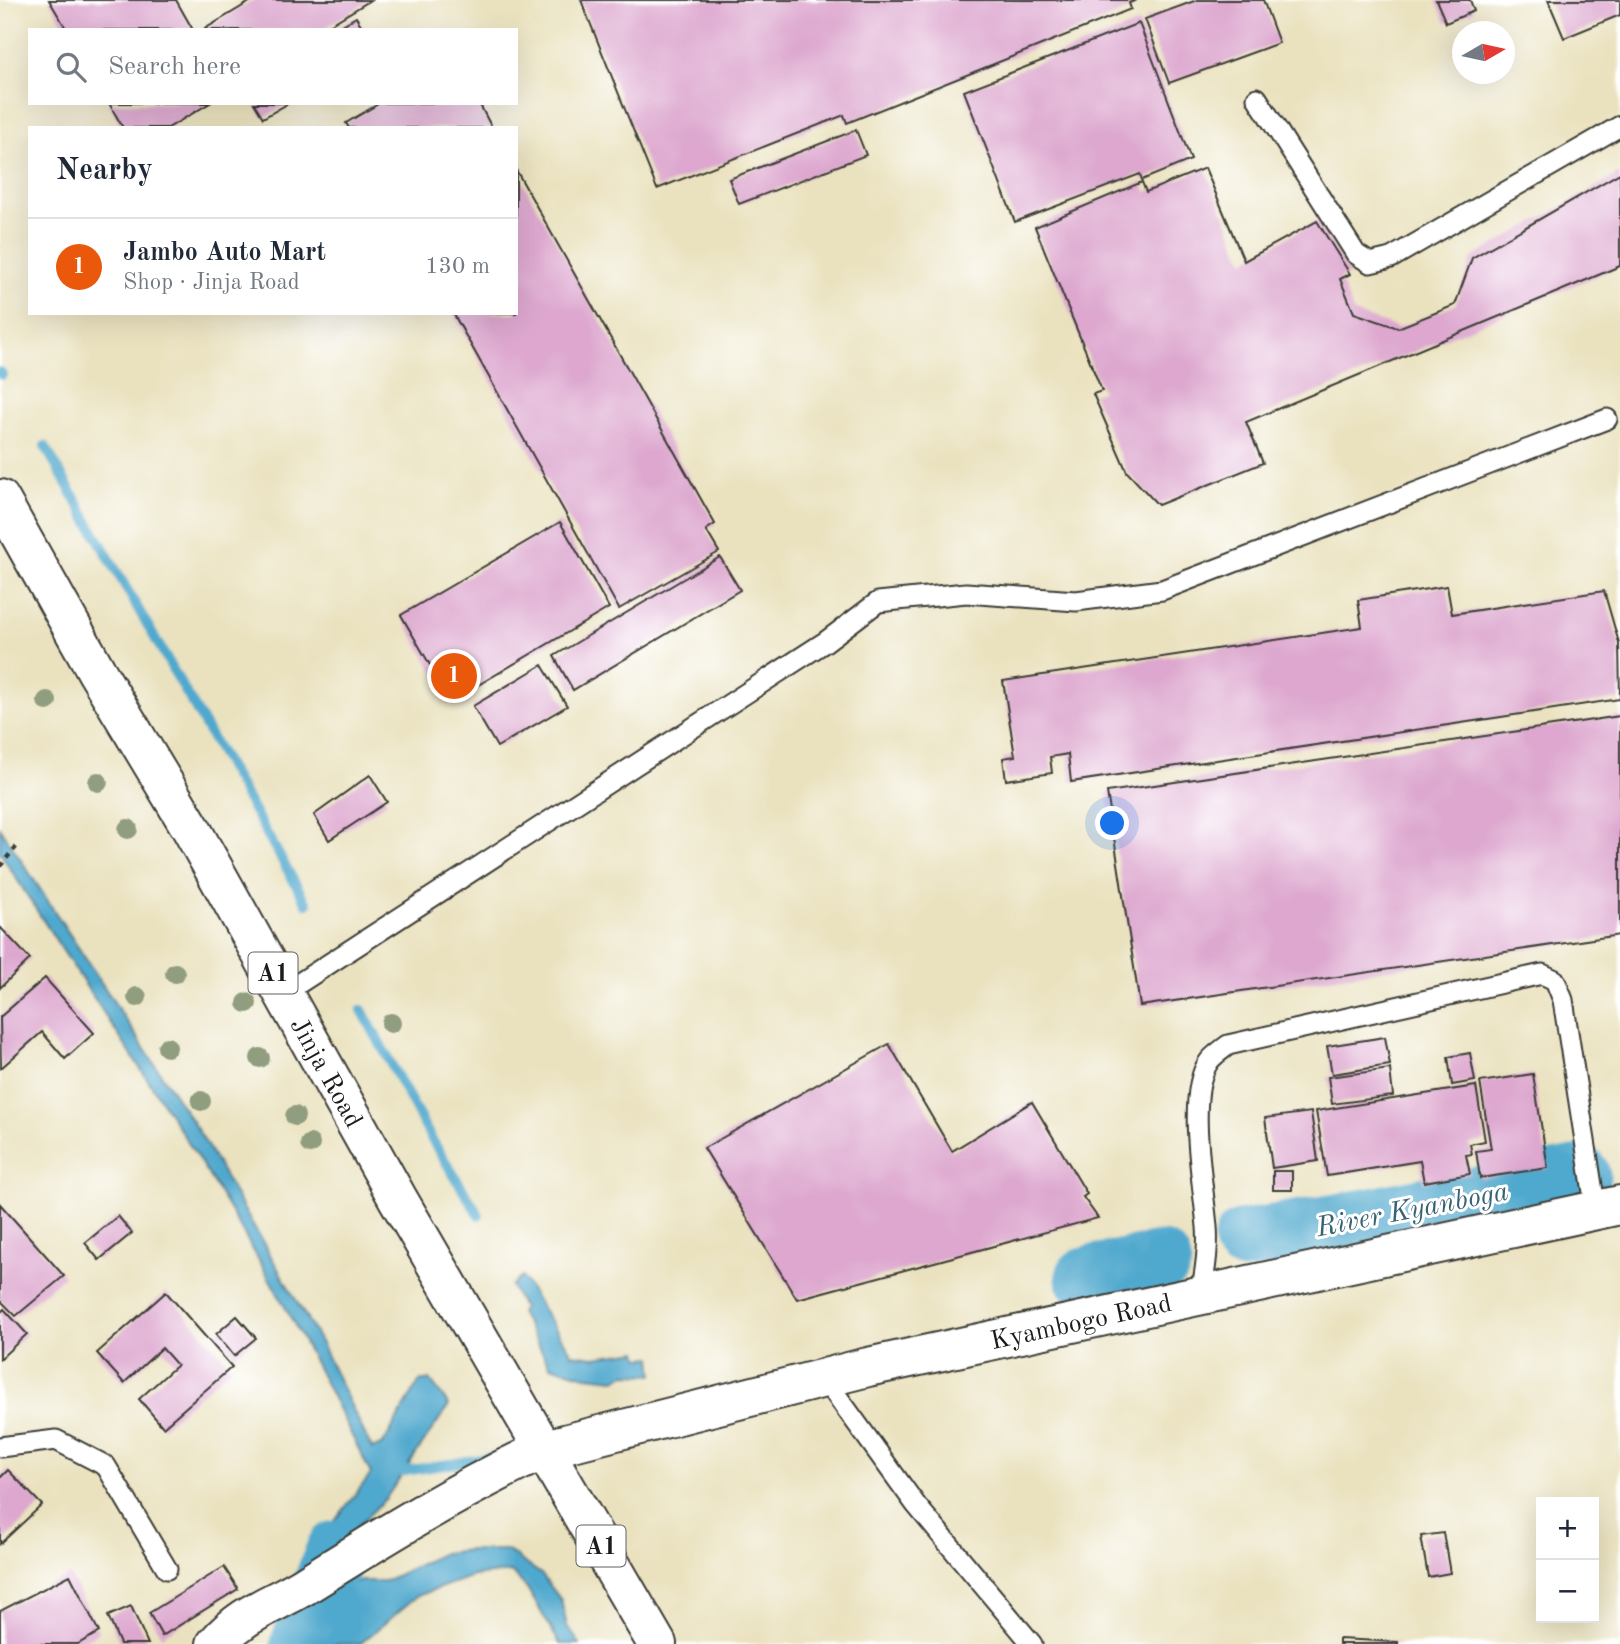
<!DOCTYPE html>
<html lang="en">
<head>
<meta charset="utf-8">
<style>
	:root { --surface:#fff; --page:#f2f2f3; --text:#1f2937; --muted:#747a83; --line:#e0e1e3; --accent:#ea580c }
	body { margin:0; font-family:"Old Standard TT",serif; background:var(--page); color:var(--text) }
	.controls { position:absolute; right:21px; bottom:21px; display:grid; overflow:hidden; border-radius:0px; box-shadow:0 7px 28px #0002 }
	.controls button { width:63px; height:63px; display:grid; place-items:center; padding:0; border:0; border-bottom:2px solid var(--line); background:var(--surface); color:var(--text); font:35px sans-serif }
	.compass { position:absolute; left:1452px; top:21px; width:63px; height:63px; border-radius:50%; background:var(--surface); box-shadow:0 7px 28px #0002; rotate:81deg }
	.you { position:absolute; left:1113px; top:824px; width:24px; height:24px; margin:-18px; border:5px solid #fff; border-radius:50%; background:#1a73e8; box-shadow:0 0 0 10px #1a73e833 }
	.badge { display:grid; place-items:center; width:46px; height:46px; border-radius:50%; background:var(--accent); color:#fff; font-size:23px; font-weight:700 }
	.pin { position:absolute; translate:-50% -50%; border:4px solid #fff; box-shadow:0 2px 7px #0006 }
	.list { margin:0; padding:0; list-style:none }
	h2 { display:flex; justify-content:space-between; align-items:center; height:91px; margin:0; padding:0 28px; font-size:30px }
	h2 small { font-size:23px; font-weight:400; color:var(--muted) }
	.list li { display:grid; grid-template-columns:46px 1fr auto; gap:21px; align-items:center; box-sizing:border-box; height:98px; padding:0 28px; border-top:2px solid var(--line) }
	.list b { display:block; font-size:26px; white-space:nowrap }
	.list p { margin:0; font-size:23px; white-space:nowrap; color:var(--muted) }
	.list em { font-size:23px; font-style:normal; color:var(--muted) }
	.icon { flex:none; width:38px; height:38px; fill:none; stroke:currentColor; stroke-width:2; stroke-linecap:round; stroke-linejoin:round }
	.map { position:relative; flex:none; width:1620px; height:1644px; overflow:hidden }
	.search { position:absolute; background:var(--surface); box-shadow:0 7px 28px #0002; left:28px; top:28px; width:490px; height:77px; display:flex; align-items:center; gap:18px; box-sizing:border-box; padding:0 24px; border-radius:0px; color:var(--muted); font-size:26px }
	.panel { position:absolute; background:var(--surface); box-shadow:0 7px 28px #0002; left:28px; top:126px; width:490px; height:189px; border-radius:0px }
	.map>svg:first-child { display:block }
</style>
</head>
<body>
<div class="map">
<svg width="1620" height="1644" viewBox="0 0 1620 1644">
	<rect width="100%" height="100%" fill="#fff"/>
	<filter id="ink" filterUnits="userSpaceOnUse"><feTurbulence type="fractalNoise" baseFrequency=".0143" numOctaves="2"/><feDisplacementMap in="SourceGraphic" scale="14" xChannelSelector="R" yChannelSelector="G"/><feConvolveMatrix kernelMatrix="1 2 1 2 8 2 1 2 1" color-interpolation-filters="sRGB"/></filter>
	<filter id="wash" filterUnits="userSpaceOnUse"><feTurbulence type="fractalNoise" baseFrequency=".00686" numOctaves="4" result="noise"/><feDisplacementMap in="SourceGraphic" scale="28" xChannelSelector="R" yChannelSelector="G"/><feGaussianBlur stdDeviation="1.57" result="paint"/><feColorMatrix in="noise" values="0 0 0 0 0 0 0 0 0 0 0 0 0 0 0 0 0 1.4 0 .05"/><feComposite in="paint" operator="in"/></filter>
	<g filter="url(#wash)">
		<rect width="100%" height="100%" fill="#eae2bf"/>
		<g fill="#50a8cd" stroke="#366274" stroke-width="2">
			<path d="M0,828L201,1135L319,1340L372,1449L383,1444L419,1382L430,1380L449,1405L386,1498L351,1533L346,1545L323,1555L334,1522L371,1474C332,1395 293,1318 249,1243C172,1109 81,984 0,852Z"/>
			<path d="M522,1277L572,1354L594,1357L638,1351L640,1358L652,1357L654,1375L626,1374L615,1379L586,1376L550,1366L520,1312L523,1308L511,1286Z"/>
			<path d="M469,1550H506L541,1574L561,1600L567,1626L580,1644H560L527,1588L511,1572L473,1576L417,1596L360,1644H284L304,1617L360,1581H385L443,1553Z"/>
		</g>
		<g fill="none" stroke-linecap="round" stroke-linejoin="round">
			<g stroke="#50a8cd" stroke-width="10">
				<path d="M0,372L2,375"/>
				<path d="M45,446L307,904"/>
				<path d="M362,1010L432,1140L479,1215"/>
				<path d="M392,1473L494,1457"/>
			</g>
			<g stroke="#50a8cd" stroke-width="61">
				<path d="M1244,1240L1378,1217L1580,1176"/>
				<path d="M1086,1277L1161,1262"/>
				<path d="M301,1644L336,1551"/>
			</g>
		</g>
		<g id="blocks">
			<g fill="#dda7cf">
				<path d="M49,0H176L193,30H67Z"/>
				<path d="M253,0H371L321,30H203Z"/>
				<path d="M581,0H1137L1129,3L1131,9L847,123L844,115L657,189Z"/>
				<path d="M1197,0H1263L1279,43L1169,83L1145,19Z"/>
				<path d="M1436,0H1470L1474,11L1446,23Z"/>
				<path d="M1548,0H1620V15L1564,38Z"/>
				<path d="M356,17L364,30H334Z"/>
				<path d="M1139,23L1191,160L1142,180L1140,174L1015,222L964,91Z"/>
				<path d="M109,103H210L168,128H123Z"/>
				<path d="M254,103H289L263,118Z"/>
				<path d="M380,103H479L492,128H349L346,123Z"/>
				<path d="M856,130L866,155L739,204L729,179Z"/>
				<path d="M1205,168L1244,261L1317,221L1350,274L1340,279L1354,313L1398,328L1455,305L1472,258L1620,173V266L1246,422L1263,463L1158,505L1127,472L1093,394L1102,391L1035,227L1142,182L1146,192Z"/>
				<path d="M516,170L715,524L706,530L719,552L619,609L453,313H516Z"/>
				<path d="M560,522L609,608L451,701L401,615Z"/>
				<path d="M720,557L740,590L573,690L554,656Z"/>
				<path d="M1447,586L1452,614L1604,591L1619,643L1620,699L1071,782L1068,754L1050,757L1052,773L1006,780L1003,758L1015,756L1003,681L1362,627L1358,600Z"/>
				<path d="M542,665L567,706L497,747L473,706Z"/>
				<path d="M1620,716V935L1140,1006L1107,792Z"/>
				<path d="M370,775L387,802L329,840L314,815Z"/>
				<path d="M0,927L30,959L0,988Z"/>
				<path d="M45,978L94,1033L65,1059L42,1032L1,1068L0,1017Z"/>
				<path d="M1385,1037L1390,1065L1332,1074L1327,1046Z"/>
				<path d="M889,1044L952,1151L1032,1102L1087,1194L1083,1197L1098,1218L797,1299L704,1148Z"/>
				<path d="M1470,1053L1475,1081L1452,1085L1448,1057Z"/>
				<path d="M1390,1069L1393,1096L1332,1104L1328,1077Z"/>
				<path d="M1533,1074L1548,1168L1480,1178L1476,1151L1491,1149L1480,1082Z"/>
				<path d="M1476,1086L1485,1141L1470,1144L1472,1154L1466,1155L1470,1174L1424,1182L1420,1161L1327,1176L1316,1111Z"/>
				<path d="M1311,1112L1318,1161L1272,1168L1265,1118Z"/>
				<rect x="1273" y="1171" width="19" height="19"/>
				<path d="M0,1204L64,1276L16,1316L0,1300Z"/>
				<path d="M118,1216L132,1233L99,1260L85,1243Z"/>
				<path d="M166,1292L232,1367L163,1427L139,1399L177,1365L162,1348L124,1383L97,1353Z"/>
				<path d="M4,1309L27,1334L0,1359V1313Z"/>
				<path d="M237,1316L256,1338L234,1356L216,1334Z"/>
				<path d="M8,1470L42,1505L0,1544V1478Z"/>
				<path d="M1443,1533L1450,1573L1428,1577L1421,1536Z"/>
				<path d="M224,1567L238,1589L162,1636L149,1613Z"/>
				<path d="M70,1575L99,1632L78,1644H0V1611Z"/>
				<path d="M131,1606L148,1644H120L108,1616Z"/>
				<path d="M1339,1639L1398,1642V1644H1339Z"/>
			</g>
		</g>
	</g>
	<g filter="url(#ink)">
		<use href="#blocks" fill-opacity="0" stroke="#3b3a34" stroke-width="2"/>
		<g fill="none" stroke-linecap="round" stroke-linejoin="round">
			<defs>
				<g id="service">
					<path d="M1257,98L1356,254L1370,263L1391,258L1620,126"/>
					<path d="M284,993L825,642L878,602L966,593L1076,601L1162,590L1607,419"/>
					<path d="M1200,1297C1205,1274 1209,1251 1207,1227C1204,1189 1186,1095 1208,1063C1212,1056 1222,1050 1228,1045L1542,974L1555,980L1563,1000L1596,1211"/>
					<path d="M824,1378L916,1505L1032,1644"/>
					<path d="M0,1447L56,1440L106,1466L167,1569"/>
				</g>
				<path id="minor" d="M216,1644C244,1612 269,1607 304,1586C382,1537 461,1488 545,1449"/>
				<g id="tertiary">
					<path id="s1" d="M545,1449L868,1367L1620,1205"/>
				</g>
				<g id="trunk">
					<path id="s2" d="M0,499L97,672L192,830L398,1199L657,1644"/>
				</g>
			</defs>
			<use href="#service" stroke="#3b3a34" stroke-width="23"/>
			<use href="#minor" stroke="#3b3a34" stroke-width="42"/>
			<use href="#tertiary" stroke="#3b3a34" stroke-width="42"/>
			<use href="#trunk" stroke="#3b3a34" stroke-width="42"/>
			<path stroke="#3b3a34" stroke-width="4.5" stroke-dasharray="5 5" stroke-linecap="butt" d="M0,866L17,846"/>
			<use href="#service" stroke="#fff" stroke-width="19"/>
			<use href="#minor" stroke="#fff" stroke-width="38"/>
			<use href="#tertiary" stroke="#fff" stroke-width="38"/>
			<use href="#trunk" stroke="#fff" stroke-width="38"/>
		</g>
		<g fill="#909d7e">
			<circle cx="47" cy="701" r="10"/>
			<circle cx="98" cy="782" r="10"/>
			<circle cx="128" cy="829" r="10"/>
			<circle cx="175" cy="973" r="10"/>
			<circle cx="137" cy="997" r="10"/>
			<circle cx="247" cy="1003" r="10"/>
			<circle cx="391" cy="1023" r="10"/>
			<circle cx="167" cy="1047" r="10"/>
			<circle cx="260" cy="1058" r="10"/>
			<circle cx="201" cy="1101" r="10"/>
			<circle cx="295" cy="1116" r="10"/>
			<circle cx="310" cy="1144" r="10"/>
		</g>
	</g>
	<g text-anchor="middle" stroke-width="6" stroke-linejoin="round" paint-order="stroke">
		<g fill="#fff" stroke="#606060" stroke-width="2">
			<rect x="248.5" y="952.5" width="49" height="41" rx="5"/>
			<rect x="576.5" y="1525.5" width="49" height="41" rx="5"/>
		</g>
		<g font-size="24" font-weight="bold" fill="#1c1c1c">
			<text x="273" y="981">A1</text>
			<text x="601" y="1554">A1</text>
		</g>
		<g font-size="26" fill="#1c1c1c" stroke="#fff">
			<text dy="9" stroke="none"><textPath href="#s2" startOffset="660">Jinja Road</textPath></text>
			<text dy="9" stroke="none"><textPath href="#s1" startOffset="551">Kyambogo Road</textPath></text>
		</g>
		<g font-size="28" font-style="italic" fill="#366274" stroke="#fff">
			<text transform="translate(1412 1208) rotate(-11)" y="10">River Kyanboga</text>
		</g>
	</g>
</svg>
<div class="controls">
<button>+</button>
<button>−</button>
</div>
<svg class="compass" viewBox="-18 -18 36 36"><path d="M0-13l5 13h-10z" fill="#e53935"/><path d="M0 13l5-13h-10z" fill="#747a83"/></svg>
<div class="you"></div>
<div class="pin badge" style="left:454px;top:676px">1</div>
<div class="search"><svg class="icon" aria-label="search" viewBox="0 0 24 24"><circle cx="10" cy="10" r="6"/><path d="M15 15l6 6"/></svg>Search here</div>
<section class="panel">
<h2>Nearby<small></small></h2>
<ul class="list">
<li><span class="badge">1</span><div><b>Jambo Auto Mart</b><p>Shop · Jinja Road</p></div><em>130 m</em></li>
</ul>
</section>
</div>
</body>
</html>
